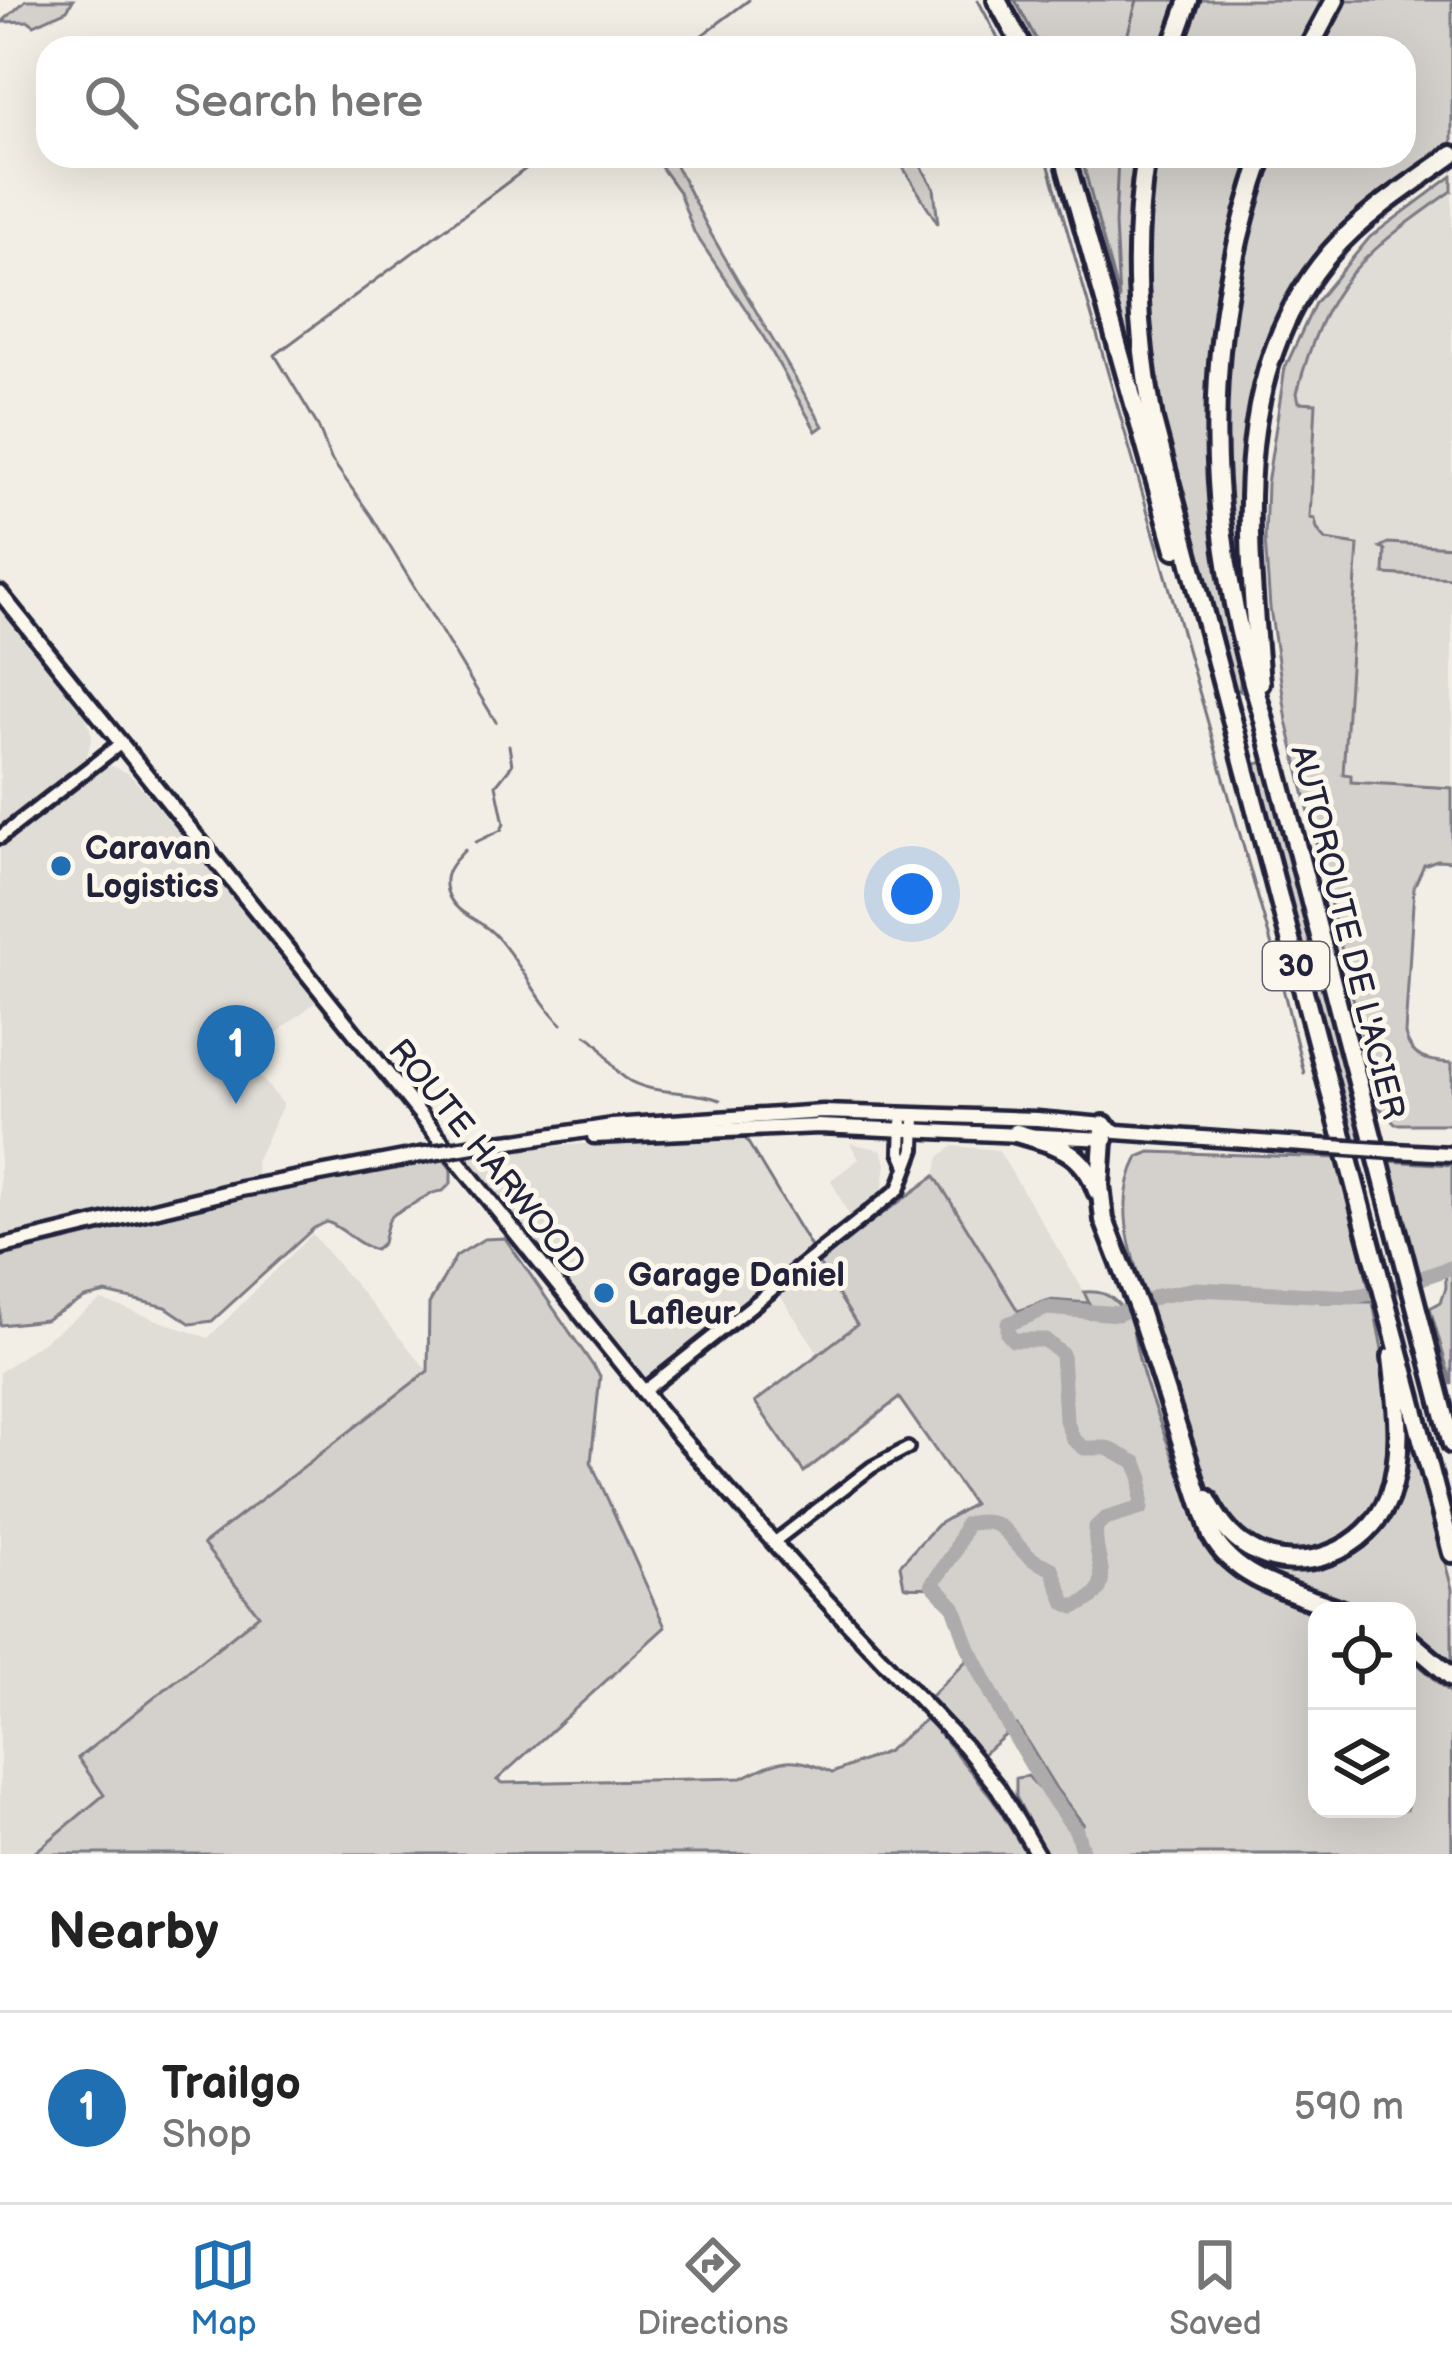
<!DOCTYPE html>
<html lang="en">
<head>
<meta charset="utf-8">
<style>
	:root { --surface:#fff; --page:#f6f6f6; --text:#222; --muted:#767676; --line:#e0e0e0; --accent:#1f6fb2 }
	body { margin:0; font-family:"Balsamiq Sans",sans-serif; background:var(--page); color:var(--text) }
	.controls { position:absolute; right:36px; bottom:36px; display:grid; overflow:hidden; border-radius:24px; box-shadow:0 12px 48px #0002 }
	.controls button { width:108px; height:108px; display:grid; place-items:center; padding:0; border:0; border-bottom:3px solid var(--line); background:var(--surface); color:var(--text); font:60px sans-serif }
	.you { position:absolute; left:912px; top:894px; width:42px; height:42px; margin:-30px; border:9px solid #fff; border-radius:50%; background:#1a73e8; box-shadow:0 0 0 18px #1a73e833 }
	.badge { display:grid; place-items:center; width:78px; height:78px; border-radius:50%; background:var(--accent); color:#fff; font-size:39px; font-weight:700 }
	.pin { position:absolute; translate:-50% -99px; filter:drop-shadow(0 3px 6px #0008) }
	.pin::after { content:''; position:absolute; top:63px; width:42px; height:36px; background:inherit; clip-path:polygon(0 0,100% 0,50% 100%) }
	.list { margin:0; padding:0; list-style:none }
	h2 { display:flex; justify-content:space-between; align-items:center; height:156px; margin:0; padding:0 48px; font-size:51px }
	h2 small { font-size:39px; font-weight:400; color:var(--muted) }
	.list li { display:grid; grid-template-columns:78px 1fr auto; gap:36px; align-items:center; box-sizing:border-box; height:192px; padding:0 48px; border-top:3px solid var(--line) }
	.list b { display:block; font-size:45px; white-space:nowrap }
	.list p { margin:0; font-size:39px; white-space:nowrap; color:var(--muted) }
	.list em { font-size:39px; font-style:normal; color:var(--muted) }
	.icon { flex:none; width:66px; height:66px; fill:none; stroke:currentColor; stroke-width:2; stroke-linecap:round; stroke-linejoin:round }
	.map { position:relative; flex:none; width:1452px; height:1854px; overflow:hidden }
	.search { position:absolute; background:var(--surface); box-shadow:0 12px 48px #0002; left:36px; right:36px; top:36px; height:132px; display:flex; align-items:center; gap:30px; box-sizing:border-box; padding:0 42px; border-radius:36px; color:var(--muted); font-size:45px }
	.sheet { height:348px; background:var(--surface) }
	nav { display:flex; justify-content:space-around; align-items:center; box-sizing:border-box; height:168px; border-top:3px solid var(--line); background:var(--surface); font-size:33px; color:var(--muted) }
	nav a { display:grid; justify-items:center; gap:6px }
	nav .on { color:var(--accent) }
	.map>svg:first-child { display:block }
</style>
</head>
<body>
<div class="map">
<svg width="1452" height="1854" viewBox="0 0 1452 1854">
	<rect width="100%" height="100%" fill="#f2eee5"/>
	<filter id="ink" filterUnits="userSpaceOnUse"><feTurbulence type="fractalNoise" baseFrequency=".00833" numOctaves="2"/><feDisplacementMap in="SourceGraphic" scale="24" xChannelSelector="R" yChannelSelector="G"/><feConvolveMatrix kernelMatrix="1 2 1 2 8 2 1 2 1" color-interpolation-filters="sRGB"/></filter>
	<g filter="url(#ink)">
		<g fill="#e0dcd6">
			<path d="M1452,181V792L1343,784L1357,564L1307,560L1316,404L1285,402L1301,344L1368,244Z"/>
			<path d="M0,604L85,712L92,736L87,756L0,829Z"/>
			<path d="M110,765L128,773L142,788L318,1000L245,1058L283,1104L256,1162L257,1177L0,1239V845Z"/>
			<path d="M739,1131L812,1251L661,1369L645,1377L598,1324L463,1154Z"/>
			<path d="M850,1143L882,1150L886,1164L883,1188L852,1221L831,1180L859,1159Z"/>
			<path d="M953,1146L998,1150L1091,1303L1049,1300L1018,1312L935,1176L939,1157Z"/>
			<path d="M312,1234L428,1371L204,1544L259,1615L78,1758L105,1795L33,1854H0V1372L101,1300L208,1338Z"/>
			<path d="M817,1261L858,1325L819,1354L777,1291Z"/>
		</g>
		<g fill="#d4d1cc" stroke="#7b7a84" stroke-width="3">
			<path d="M26,0H73L67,10L34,25L29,21L2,22Z"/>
			<path d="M1004,0H1181L1163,48H1029Z"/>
			<path d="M1196,0H1328L1300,48H1179Z"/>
			<path d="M1345,0H1452V148L1353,221L1264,364L1248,640C1240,598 1229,555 1226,512C1215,390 1234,272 1270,156H1404V48H1318Z"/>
			<path d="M653,156H671L711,234L823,426L816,431L759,329L694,232L679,192Z"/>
			<path d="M896,156H915L934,188L938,224Z"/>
			<path d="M1069,156H1138C1126,252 1131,340 1149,435Z"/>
			<path d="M1153,156H1254C1215,273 1199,396 1210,520C1216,572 1230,622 1240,674V691L1231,687L1162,429L1150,369L1144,269Z"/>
			<path d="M1452,176V191C1360,256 1327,280 1297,393L1299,402L1316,403L1310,518L1315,519L1317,529L1326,540L1358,545L1343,774L1351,775V782L1452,788V861L1437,860L1424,865L1414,887L1405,1034C1412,1060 1427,1061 1452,1063V1124H1395L1379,1107L1287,721L1270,608L1265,539L1267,484L1285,368L1315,303L1370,237Z"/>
			<path d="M1388,543L1452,547V578L1384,574L1385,550L1380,547Z"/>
			<path d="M1264,762L1271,785L1365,1139L1348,1138L1254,778L1253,765Z"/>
			<path d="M1150,1152L1340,1158L1369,1289L1328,1293L1322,1302H1373C1384,1366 1420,1492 1351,1537C1342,1543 1328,1546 1317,1551C1289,1562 1254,1548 1234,1527C1196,1489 1166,1361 1148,1305L1161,1298L1186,1297L1181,1289L1145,1297C1130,1250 1114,1203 1138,1157Z"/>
			<path d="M442,1157L451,1169V1183L443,1191C429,1192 426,1197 413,1204C388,1217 389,1213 383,1243L375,1250C355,1244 346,1229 327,1222L314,1228L212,1321L191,1324L166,1307L106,1293L85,1298L45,1320L0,1325V1257L276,1189Z"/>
			<path d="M1387,1161L1452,1165V1385L1430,1308L1441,1302L1446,1287L1445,1265L1420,1277Z"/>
			<path d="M935,1176L1018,1311L1049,1300L1089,1303L1084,1292C1099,1291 1108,1293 1119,1305V1318L1132,1313C1131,1368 1181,1470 1199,1526C1228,1574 1266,1597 1317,1615V1809H1407V1655L1451,1693L1452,1854H1046L1016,1797V1778L1028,1776L1058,1810L1084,1825L1057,1790L1017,1725L982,1755L929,1698L966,1661C966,1643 951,1598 933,1589C924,1585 914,1590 904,1586L900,1565L937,1525L973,1504L899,1398L804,1472L755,1402L857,1325L817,1261Z"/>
			<path d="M505,1238L600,1376L591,1462L665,1627L497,1780L502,1783L742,1778C782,1758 791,1754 832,1773L886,1752L927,1718L993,1799L1026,1854H33L104,1795L78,1758L259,1615L203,1544L428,1371L429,1304L456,1256L484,1239Z"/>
			<path d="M1406,1413L1452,1589V1670L1407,1632V1611H1360L1257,1572L1233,1556L1215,1522L1276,1565L1372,1535Z"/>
		</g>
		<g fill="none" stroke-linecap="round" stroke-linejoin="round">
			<g stroke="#76747f" stroke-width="3">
				<path d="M978,0L1003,48"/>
				<path d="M1015,0L1041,48"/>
				<path d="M685,48L749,0"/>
				<path d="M1124,48L1137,0"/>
				<path d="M1046,156L1277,964L1304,1073"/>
				<path d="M1081,156L1119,300L1115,224L1118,156"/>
				<path d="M496,722L372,517L331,459L318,426L275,355L543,156"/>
				<path d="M476,842L501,830L504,824L496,785L512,765L509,745"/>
				<path d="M465,850C453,862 442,873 447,891C454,915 479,918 494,934C520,960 535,999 562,1024"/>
				<path d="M586,1035C604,1044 608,1066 625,1078C651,1096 690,1089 720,1100"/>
				<path d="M744,1136L811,1247"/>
			</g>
			<path stroke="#aeabad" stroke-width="15" d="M1083,1854L1076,1830L1048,1792L1004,1718L969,1649L954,1607L932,1584L954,1553L966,1524C1009,1514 1006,1542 1034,1560C1039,1564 1046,1565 1052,1569L1065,1603L1074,1607C1123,1588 1091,1561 1096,1527L1105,1519L1141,1508L1142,1479L1136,1463L1107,1448H1084L1073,1439L1066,1420L1062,1354L1045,1340H1013L1008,1334V1324L1047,1308L1118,1314L1158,1296L1197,1289L1353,1297L1397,1287L1452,1267"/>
			<defs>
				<path id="minor" d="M773,1543L872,1467L908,1448"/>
				<g id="tertiary">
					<path d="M0,837L120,744"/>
					<path d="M902,1123L901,1152L907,1166"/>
					<path d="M643,1392L899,1189L914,1149L915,1115"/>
				</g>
				<g id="secondary">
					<path d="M0,593L677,1433L806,1579L965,1747L998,1788L1037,1854"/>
					<path d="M594,1136L819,1126L1107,1139"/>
					<path d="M510,1142L612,1126L823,1112L1037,1119L1104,1125L1117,1132L1318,1146"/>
					<path d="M479,1145L514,1141"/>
					<path d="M1394,1151L1452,1154"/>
					<path d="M0,1247L241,1189L420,1155"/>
				</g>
				<g id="motorway">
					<path d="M997,0L1023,48"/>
					<path d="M1172,48L1189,0"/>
					<path d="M1309,48L1335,0"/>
					<path d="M1064,156L1175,549"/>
					<path d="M1146,156C1132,245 1137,331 1153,420L1452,1553"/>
					<path d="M1263,156C1198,340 1204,529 1262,713L1452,1444"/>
					<path d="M1260,683C1248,538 1227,371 1331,252C1365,213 1410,185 1452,155"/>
					<path d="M1104,1125L1100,1185L1104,1220L1139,1310L1212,1536C1237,1582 1297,1593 1343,1611"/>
					<path d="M1016,1133C1054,1144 1083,1149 1097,1191"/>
					<path d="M1207,1499C1217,1518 1229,1537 1249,1548C1299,1579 1369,1550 1389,1497C1405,1452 1397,1403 1392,1357"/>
					<path d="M1407,1639L1452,1677"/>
				</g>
			</defs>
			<use href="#minor" stroke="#22223b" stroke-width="18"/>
			<use href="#tertiary" stroke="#22223b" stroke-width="20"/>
			<use href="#secondary" stroke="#22223b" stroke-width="21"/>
			<use href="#motorway" stroke="#22223b" stroke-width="26"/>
			<use href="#minor" stroke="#fbf7ec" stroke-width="9"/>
			<use href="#tertiary" stroke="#fbf7ec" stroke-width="10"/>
			<use href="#secondary" stroke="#fbf7ec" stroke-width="12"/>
			<use href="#motorway" stroke="#fbf7ec" stroke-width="16"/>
			<defs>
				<g id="secondary-bridge">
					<path d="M1318,1146L1394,1151"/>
					<path d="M420,1155L479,1145"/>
				</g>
			</defs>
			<use href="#secondary-bridge" stroke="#22223b" stroke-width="21" stroke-linecap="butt"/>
			<use href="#secondary-bridge" stroke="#fbf7ec" stroke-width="12"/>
		</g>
	</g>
	<g fill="#1f6fb2" stroke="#fbf7ec" stroke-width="4.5">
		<circle cx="61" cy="866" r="12"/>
		<circle cx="604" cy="1293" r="12"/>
	</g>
	<g text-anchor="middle" stroke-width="10" stroke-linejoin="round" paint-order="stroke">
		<rect fill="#fbf7ec" stroke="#636270" stroke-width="3" x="1263" y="942" width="66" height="48" rx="9"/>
		<g font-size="30" font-weight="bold" fill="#22223b">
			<text x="1296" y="976">30</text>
		</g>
		<g font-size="33" font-weight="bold" fill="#22223b" stroke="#fbf7ec" text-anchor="start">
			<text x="85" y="859">Caravan<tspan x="85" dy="38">Logistics</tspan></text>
			<text x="628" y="1286">Garage Daniel<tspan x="628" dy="38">Lafleur</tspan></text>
		</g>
		<g font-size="33" fill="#22223b" stroke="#fbf7ec">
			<text transform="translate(1349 932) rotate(76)" y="12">AUTOROUTE DE L'ACIER</text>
			<text transform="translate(488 1156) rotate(51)" y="12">ROUTE HARWOOD</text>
		</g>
	</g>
</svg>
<div class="controls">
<button><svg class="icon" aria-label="locate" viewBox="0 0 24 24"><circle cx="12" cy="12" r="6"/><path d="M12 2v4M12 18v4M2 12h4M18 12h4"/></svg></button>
<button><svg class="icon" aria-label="layers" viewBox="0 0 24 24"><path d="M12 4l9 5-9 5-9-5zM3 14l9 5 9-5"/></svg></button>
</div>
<div class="you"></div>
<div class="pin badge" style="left:236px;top:1104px">1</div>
<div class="search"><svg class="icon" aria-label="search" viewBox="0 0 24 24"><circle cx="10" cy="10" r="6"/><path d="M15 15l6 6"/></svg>Search here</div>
</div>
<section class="sheet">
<h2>Nearby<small></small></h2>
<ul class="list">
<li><span class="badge">1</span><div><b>Trailgo</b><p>Shop</p></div><em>590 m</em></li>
</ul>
</section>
<nav>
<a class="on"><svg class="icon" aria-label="map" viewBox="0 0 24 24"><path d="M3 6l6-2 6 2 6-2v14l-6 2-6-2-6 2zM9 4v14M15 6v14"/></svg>Map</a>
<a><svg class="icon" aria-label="directions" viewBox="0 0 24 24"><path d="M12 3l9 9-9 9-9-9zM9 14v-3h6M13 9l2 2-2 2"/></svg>Directions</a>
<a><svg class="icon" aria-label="saved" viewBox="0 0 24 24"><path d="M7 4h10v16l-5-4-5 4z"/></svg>Saved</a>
</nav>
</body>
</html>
